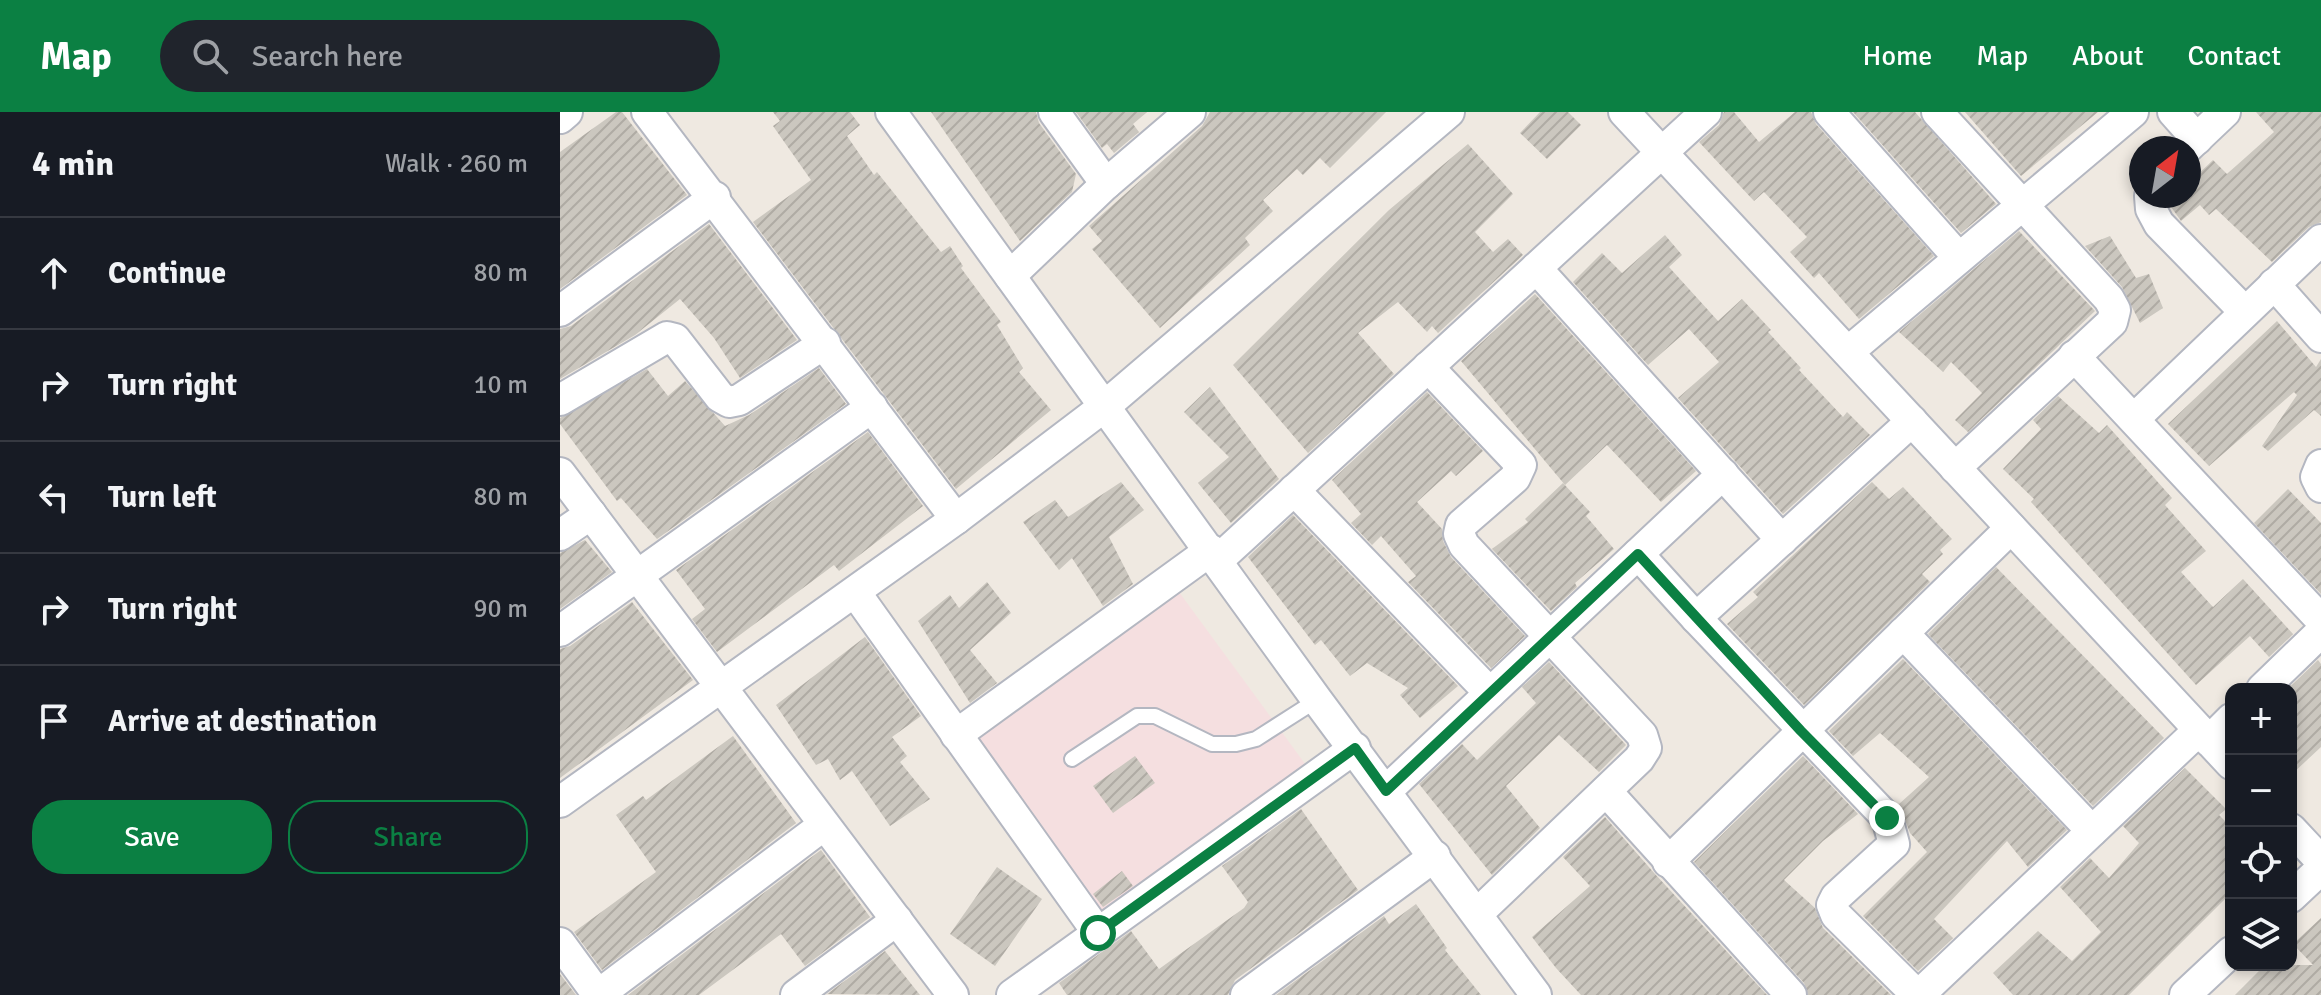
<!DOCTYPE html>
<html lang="en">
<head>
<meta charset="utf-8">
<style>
	:root { --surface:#171b24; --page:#20242c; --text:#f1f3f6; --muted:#9ea1a6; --line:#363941; --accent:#0b8043 }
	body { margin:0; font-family:Signika,sans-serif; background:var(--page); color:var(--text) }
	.controls { position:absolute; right:24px; bottom:24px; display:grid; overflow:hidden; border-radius:16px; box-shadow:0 4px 12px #0003 }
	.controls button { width:72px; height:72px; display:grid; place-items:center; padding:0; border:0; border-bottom:2px solid var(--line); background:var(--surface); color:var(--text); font:40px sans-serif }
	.compass { position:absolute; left:1569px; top:24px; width:72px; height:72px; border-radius:50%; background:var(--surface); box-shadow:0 4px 12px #0003; rotate:31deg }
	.stop { position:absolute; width:24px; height:24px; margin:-18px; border:6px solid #0b8043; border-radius:50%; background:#fff }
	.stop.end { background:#0b8043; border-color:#fff; box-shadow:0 2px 8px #0008 }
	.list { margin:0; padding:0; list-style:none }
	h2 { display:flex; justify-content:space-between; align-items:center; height:104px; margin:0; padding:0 32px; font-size:34px }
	h2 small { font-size:26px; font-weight:400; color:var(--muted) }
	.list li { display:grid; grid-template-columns:52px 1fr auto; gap:24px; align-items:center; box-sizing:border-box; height:112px; padding:0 32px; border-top:2px solid var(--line) }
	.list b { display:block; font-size:30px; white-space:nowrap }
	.list em { font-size:26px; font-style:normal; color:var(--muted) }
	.actions { display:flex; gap:16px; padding:24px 32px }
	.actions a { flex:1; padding:18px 0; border:2px solid var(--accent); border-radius:32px; text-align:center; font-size:28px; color:var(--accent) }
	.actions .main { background:var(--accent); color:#fff }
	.icon { flex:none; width:44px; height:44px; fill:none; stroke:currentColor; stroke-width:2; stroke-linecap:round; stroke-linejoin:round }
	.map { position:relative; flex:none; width:1761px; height:883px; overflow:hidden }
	header { display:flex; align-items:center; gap:48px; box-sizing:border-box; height:112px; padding:0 40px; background:var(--accent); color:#fff }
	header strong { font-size:38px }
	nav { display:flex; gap:44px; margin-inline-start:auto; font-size:28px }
	.search { width:560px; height:72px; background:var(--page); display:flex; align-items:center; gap:20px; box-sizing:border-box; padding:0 28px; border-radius:44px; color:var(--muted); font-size:30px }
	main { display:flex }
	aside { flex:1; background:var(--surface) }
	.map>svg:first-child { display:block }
</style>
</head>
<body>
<header>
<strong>Map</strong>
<div class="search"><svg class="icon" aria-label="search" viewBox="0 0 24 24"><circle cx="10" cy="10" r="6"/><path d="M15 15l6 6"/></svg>Search here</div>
<nav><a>Home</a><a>Map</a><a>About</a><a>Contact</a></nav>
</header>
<main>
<aside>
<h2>4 min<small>Walk · 260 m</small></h2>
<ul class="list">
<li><svg class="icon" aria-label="ahead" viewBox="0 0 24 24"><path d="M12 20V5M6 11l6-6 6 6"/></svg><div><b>Continue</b></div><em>80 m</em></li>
<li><svg class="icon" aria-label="right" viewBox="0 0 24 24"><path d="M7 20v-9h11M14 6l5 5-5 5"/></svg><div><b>Turn right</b></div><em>10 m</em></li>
<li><svg class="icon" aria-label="left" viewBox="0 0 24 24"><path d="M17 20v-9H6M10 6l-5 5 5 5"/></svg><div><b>Turn left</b></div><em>80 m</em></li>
<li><svg class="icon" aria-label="right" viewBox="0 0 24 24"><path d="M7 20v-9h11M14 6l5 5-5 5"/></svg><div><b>Turn right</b></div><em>90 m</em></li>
<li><svg class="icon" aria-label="arrive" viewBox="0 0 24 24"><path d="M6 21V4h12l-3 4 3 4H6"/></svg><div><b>Arrive at destination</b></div></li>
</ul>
<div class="actions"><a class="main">Save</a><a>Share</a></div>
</aside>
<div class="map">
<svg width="1761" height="883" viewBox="0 0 1761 883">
	<defs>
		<pattern id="building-hatch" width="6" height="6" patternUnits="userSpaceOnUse" patternTransform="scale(2)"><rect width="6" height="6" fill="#cbc7bf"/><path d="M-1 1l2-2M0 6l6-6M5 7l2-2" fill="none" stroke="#afaba4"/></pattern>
	</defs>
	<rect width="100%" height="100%" fill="#efe9e1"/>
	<path fill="#f5dfe0" d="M619,480L751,660L545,809L413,629Z"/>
	<g fill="url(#building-hatch)">
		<path d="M56,0H62L127,83L0,177V40Z"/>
		<path d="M213,0H290L300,13L287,24L314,63L317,60L381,140L390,134L403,154L401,156L441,210L437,213L463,256L459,260L491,298L396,377L193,110L251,68L213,14L220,9Z"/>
		<path d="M371,0H476L479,11L516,62L512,80L460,129Z"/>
		<path d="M516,0H587L573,12L579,20L554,41L547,32L542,36Z"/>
		<path d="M650,0H826L770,56L760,46L743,63L737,57L703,88L713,99L685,126L690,133L600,216L532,137L542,129L529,114L642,14Z"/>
		<path d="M980,0H1008L1021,13L987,47L960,21Z"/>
		<path d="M1164,0H1174L1199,30L1235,0H1251L1256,12L1374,144L1299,207L1259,161L1254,166L1230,140L1247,125L1204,80L1194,89L1139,30L1159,13Z"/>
		<path d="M1293,0H1355L1436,92L1401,121Z"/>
		<path d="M1405,0H1538L1461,64Z"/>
		<path d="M1696,0H1761V110L1749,115L1712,150L1656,97L1649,103L1640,93L1621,109L1609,92L1616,84H1629V71L1653,48L1667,62L1714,20Z"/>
		<path d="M908,32L953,82L915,120L933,140L948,127L963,143L878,221L872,214L867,220L838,190L798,221L834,262L748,341L673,253L829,98Z"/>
		<path d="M149,112L237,228L180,266L154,226L120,187L75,223L0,267V217L11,214Z"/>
		<path d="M1459,119L1535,199L1408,320L1395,308L1422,281L1391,250L1383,260L1339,220Z"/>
		<path d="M1105,123L1122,143L1109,155L1158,209L1182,187L1211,218L1208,220L1241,256L1239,258L1283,305L1287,300L1310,323L1223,402L1118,286L1159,250L1129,217L1088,253L1013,170L1042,141L1062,161Z"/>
		<path d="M1550,124L1576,166L1589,162L1603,196L1580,211L1562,175L1525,134Z"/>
		<path d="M975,182L1136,359L1101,390L1047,333L1005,373L901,249Z"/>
		<path d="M1717,209L1756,255L1761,247V304L1754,298L1708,339L1702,334L1737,283L1734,280L1649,354L1608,312Z"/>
		<path d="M259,256L286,292L97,427L61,386L57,389L0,312V306L87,257L108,284L125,269L165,314L189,303Z"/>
		<path d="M650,275L719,367L671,411L638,371L669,345L624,300Z"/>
		<path d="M867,280L923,339L896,364L891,359L857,390L882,417L883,429L891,445L965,524L931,556L848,470L856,464L821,424L812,433L791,411L801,402L772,368Z"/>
		<path d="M1498,284L1539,321L1547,313L1612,386L1605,393L1646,439L1621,460L1653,495L1683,467L1733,522L1709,545L1690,524L1636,573L1471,390L1474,387L1443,357L1481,317L1473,308Z"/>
		<path d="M308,320L363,394L279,459L274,453L157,540L132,507L145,497L116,458Z"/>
		<path d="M561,370L584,398L549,425L573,472L543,494L512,446L499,458L463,410L495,388L508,405Z"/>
		<path d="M1312,370L1329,387L1343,375L1392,427L1380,438L1383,442L1362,462L1370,470L1244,593L1167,512L1198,485L1193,480Z"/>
		<path d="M1003,371L1030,400L1026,404L1054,437L1015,471L1017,475L991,499L932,437L968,410L965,407Z"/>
		<path d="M1728,377L1761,411V482L1694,411Z"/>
		<path d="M733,403L898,574L860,606L840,583L848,576L807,551L790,564L761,528L755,533L688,445Z"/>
		<path d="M25,428L52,460L0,497V441Z"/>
		<path d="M1436,455L1604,626L1533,694L1368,522Z"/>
		<path d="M427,470L451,501L410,538L437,571L410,591L358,509L390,483L399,496Z"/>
		<path d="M72,490L133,568L0,666V537L10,534Z"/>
		<path d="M305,525L361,604L332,625L347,644L340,650L370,687L330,714L292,659L280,668L268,647L256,653L216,593Z"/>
		<path d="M1343,547L1507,718L1468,755L1447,729L1374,807L1393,826L1358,859L1303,804L1367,740L1350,721L1339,692L1369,665L1320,621L1293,644L1269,619Z"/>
		<path d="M1758,548L1761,552V635L1731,663V574Z"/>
		<path d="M989,550L1066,633L1039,660L999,623L946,674L980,716L932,763L859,672L902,632L917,648L976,591L962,575Z"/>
		<path d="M173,624L236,711L42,858L14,820L96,760L56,703L83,684L86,688Z"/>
		<path d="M575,644L595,671L553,701L533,674Z"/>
		<path d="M1243,644L1298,702L1263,729L1224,768L1255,796L1263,816L1331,883H1248L1244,871L1134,750Z"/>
		<path d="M1625,656L1666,697L1659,703L1671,715V781L1569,883H1453L1433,861L1478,819L1512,849L1541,820L1500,775L1530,746L1549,766L1579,731L1563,714Z"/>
		<path d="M741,697L798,778L675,868L668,883H507L499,871L571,819L599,857L684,796L688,790L662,754Z"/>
		<path d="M1045,705L1095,762L1207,883H1021L996,856L972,825L1030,774L1003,745Z"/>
		<path d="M261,738L310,805L245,854L221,822L139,883H68Z"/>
		<path d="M437,755L482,787L435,854L390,822Z"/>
		<path d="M562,759L573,774L543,795L533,782Z"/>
		<path d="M856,792L887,836L885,838L921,883H716L824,804L829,812Z"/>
		<path d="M1761,806V883H1675L1705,853H1753L1733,832Z"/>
		<path d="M325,839L360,883L267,882Z"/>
		<path d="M0,862L16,883H0Z"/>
	</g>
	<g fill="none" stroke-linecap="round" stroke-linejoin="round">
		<defs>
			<path id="lane" d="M512,647L577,604H595L652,632H676L696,627L757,588"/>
			<g id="street">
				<path d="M87,0L396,407"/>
				<path d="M331,0L757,588L976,883"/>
				<path d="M494,0L546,72"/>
				<path d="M1064,0L1671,652"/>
				<path d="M1269,0L1399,146"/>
				<path d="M1377,0L1549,187L1555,198L1552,210L1395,356"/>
				<path d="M1613,0L1637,27"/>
				<path d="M0,6L7,0"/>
				<path d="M1627,36L1665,0"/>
				<path d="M1590,84L1591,97L1599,112L1685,200"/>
				<path d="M976,156L1222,428"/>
				<path d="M450,164L546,72L630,0"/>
				<path d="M1714,172L1761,225"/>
				<path d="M0,199L155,85"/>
				<path d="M1288,240L1573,0"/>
				<path d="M1514,244L1761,508"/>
				<path d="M868,255L961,353L955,366L901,413L899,422L904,433L1082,623L1086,636L1079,647L917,802"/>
				<path d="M0,288L107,225L115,227L160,285L169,290L179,288L265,231"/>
				<path d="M1574,307L1761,128"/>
				<path d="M1761,353L1756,365L1761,375"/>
				<path d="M0,361L393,883"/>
				<path d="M734,378L930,581"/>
				<path d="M0,423L31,402"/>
				<path d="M1078,442L1136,506L1352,309"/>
				<path d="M658,448L1146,0"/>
				<path d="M295,480L538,821"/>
				<path d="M1136,506L1327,706L1334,732L1276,785L1272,793L1276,803L1357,883"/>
				<path d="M0,519L312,295"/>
				<path d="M1343,521L1532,719"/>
				<path d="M1702,577L1761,520"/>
				<path d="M396,623L651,438"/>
				<path d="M1649,629L1671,607"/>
				<path d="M826,679L1163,362"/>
				<path d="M1046,679L1231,883"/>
				<path d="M0,690L396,407L545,294L889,0"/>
				<path d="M1731,717L1761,749"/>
				<path d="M1108,750L1451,416"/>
				<path d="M1731,785L1761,757"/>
				<path d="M0,831L38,883"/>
				<path d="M38,883L264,713"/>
				<path d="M236,883L337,808"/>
				<path d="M452,883L795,636"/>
				<path d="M686,883L875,744"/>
				<path d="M1359,883L1639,618"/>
				<path d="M1625,883L1671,840"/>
			</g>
		</defs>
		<use href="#lane" stroke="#b4b7c1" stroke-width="18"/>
		<use href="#street" stroke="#b4b7c1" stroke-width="34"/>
		<use href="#lane" stroke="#fff" stroke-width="14"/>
		<use href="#street" stroke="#fff" stroke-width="30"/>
	</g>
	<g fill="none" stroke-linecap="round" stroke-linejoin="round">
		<path stroke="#0b8043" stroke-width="10" d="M538,821L795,636L826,679L1078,442L1241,619L1327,706"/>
	</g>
</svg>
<div class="controls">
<button>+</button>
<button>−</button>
<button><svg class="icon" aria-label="locate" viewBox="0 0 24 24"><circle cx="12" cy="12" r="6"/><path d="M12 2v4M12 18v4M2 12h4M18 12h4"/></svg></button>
<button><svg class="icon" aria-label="layers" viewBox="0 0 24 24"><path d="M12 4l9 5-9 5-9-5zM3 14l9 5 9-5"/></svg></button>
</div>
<svg class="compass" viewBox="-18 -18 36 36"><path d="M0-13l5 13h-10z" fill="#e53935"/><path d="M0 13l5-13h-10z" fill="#9ea1a6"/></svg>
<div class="stop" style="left:538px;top:821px"></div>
<div class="stop end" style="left:1327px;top:706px"></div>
</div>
</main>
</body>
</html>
